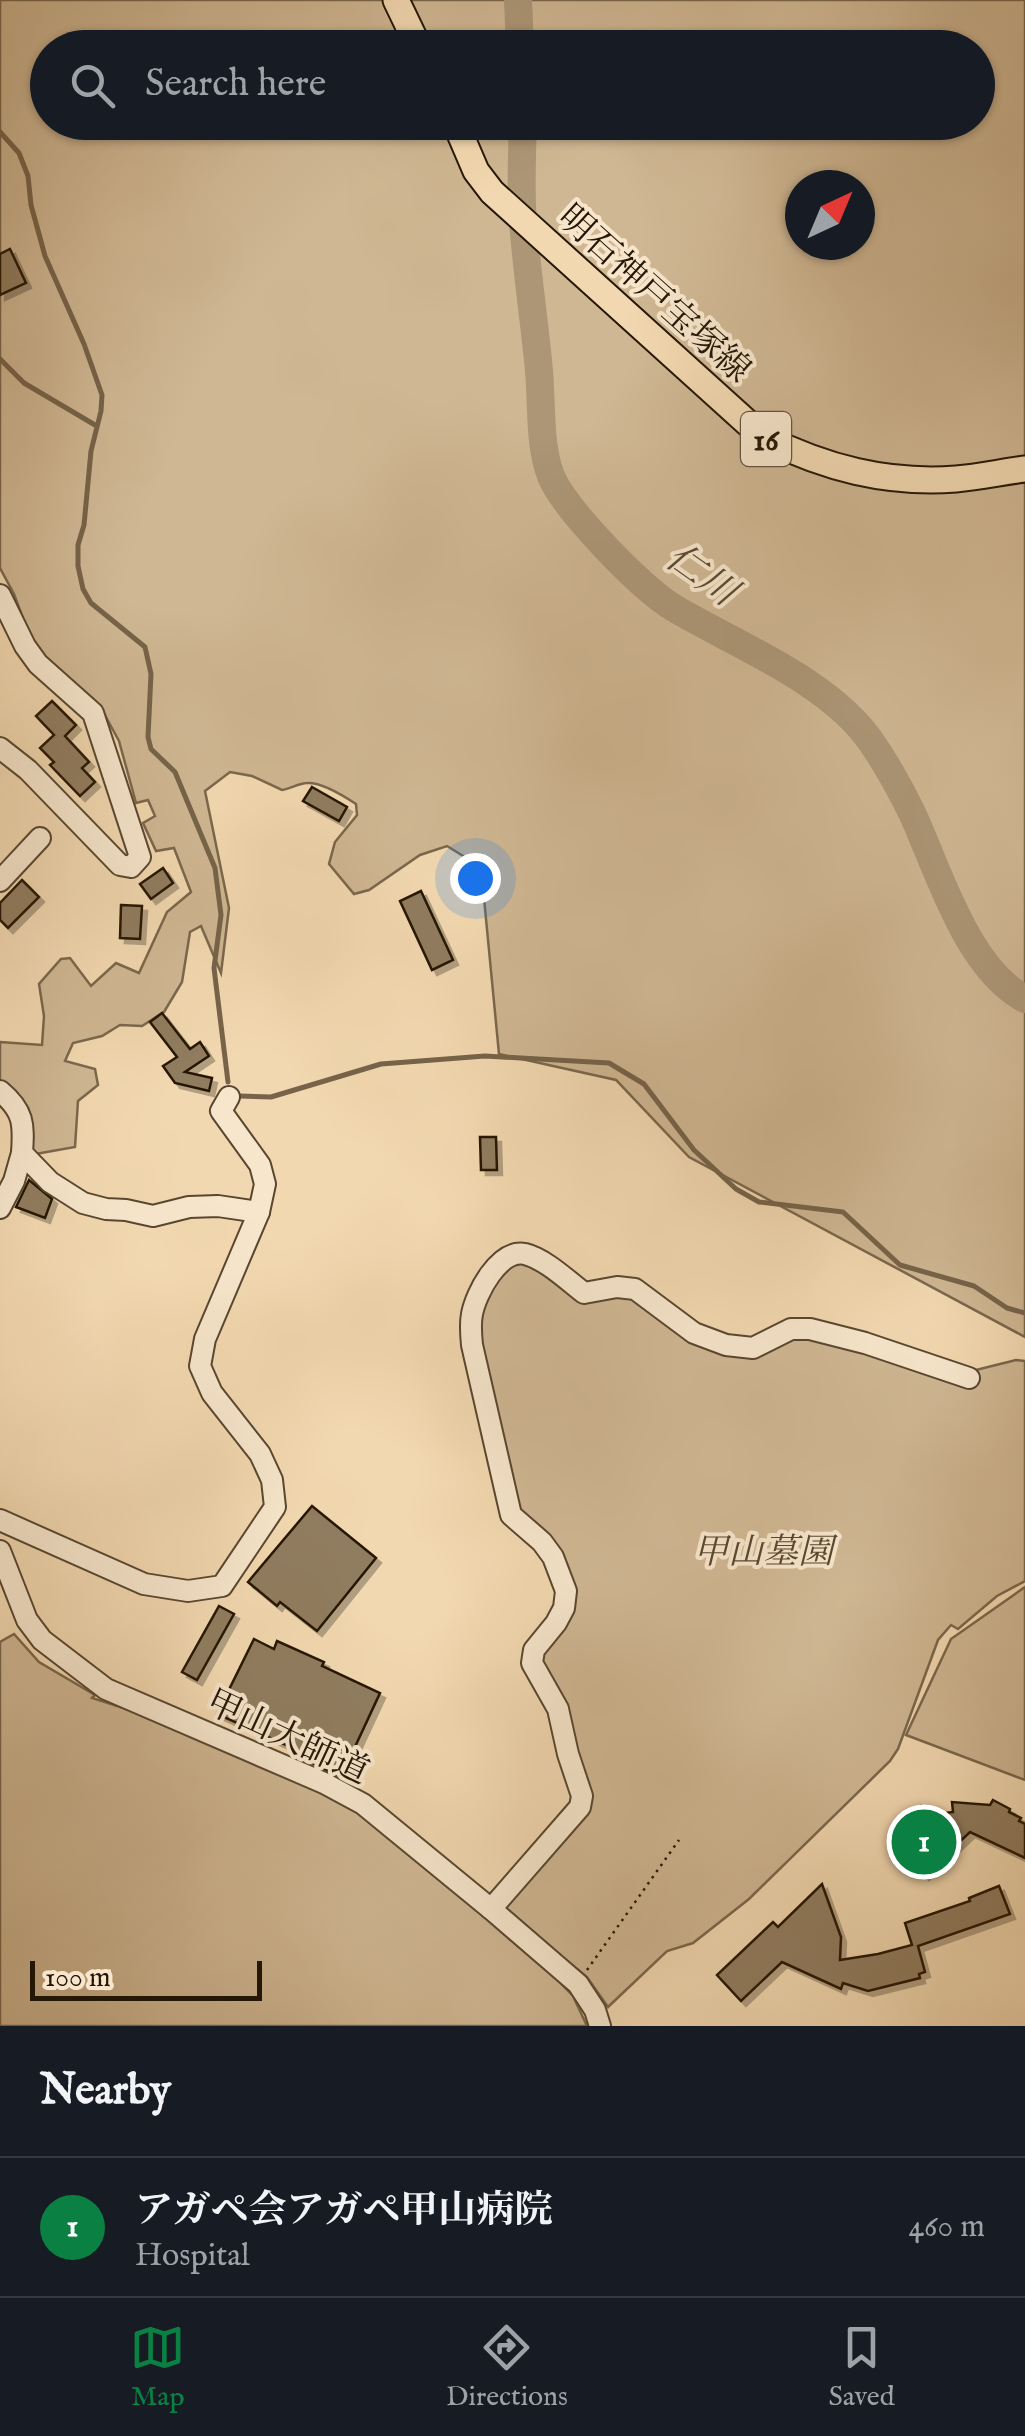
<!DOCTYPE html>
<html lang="en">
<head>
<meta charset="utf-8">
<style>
	:root { --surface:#171b24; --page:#242831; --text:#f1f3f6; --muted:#9ea1a6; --line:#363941; --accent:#0b8043 }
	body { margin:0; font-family:"IM FELL English","Noto Serif JP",serif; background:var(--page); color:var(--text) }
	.compass { position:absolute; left:785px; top:170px; width:90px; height:90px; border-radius:50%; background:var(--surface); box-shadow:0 2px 8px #0004; rotate:44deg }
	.scale { position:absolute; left:30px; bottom:25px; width:232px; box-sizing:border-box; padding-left:10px; border:5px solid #251706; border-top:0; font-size:28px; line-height:35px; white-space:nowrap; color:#251706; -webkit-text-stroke:8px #f7e6cc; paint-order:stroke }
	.you { position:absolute; left:475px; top:878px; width:35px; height:35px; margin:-25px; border:8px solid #fff; border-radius:50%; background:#1a73e8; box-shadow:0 0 0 15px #1a73e833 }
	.badge { display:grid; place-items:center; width:65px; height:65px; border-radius:50%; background:var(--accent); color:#fff; font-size:32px; font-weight:700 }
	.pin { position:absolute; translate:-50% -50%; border:5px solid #fff; box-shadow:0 2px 10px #0006 }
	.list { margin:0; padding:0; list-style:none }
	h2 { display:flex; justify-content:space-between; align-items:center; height:130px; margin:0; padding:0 40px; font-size:42px }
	h2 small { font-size:32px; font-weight:400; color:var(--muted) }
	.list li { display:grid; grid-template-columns:65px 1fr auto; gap:30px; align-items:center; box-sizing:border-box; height:140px; padding:0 40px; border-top:2px solid var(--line) }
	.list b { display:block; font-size:38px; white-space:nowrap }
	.list p { margin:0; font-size:32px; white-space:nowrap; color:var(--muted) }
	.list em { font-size:32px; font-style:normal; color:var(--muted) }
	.icon { flex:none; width:55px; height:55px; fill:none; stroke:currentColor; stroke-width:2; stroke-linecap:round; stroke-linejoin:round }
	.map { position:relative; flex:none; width:1025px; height:2026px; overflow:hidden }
	.search { position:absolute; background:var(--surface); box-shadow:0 2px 8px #0004; left:30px; right:30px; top:30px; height:110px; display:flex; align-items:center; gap:25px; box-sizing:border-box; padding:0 35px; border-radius:55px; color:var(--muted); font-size:38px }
	.sheet { height:270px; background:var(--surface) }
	nav { display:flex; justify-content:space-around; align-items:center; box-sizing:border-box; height:140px; border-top:2px solid var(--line); background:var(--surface); font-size:28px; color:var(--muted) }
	nav a { display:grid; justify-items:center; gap:5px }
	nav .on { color:var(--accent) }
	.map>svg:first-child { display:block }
</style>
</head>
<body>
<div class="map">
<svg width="1025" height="2026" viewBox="0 0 1025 2026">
	<defs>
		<filter id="shadow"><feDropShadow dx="5" dy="5" stdDeviation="0" flood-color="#0004"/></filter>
	</defs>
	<rect width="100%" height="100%" fill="#f2d8b0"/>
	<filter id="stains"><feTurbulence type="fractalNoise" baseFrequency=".002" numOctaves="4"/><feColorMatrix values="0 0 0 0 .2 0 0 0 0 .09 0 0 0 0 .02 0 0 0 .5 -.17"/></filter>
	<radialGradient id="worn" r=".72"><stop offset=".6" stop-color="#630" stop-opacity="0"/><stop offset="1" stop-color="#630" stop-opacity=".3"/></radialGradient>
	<g fill="#cfb793" stroke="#7a674c" stroke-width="2.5" fill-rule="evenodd">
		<path d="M0,0H1025V1337L689,1157L616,1080L499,1054L481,867L447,846L420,855L369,890L354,894L329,864L335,842L357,815L356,804C344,796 322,782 307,783C299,783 290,789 282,790L252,776L230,772L205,791L229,908L221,973L201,926L190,932L182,982L164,1012L142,1026L120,1025L102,1036L73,1043L65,1061L95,1069L98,1085L78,1101L75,1147L30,1155C30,1113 35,1108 0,1082V1042L42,1045L44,1016L39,984L61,959L70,958L91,986L116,963L139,973L167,912L191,892L174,848L156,851L143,823L155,816L148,800L136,803L119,741L102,710L44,657L28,632L14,594L0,568ZM48,48H978V122H48ZM800,185H860V245H800Z"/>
		<path d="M522,1258L580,1298L633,1294L725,1351L794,1335L972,1371L1016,1360L1025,1361V1581L997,1596L958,1629L951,1625L938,1640L898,1749L890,1761L749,1899L693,1943L667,1951L608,2007L587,1977L500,1906L584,1810L537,1663L570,1592L517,1510L477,1345L482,1300L512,1261Z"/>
		<path d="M1025,1587V1780L906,1735L951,1639Z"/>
		<path d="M14,1634L39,1662L95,1695L92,1698L139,1713L309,1787L358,1811L545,1967L573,1996L587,2026H0V1642Z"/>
	</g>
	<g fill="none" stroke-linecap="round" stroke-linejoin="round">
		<g stroke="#766349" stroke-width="5">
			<path d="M0,132L19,153L28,176L31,205L45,256L84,344L102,395L101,411L91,451L84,525L78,545V566L83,589L91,603L145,647L151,674L148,737L151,749L175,772L215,868L221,915L214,968L228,1082"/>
			<path d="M0,359L24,383L95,425"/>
			<path d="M239,1096L271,1097L381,1064L485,1056L609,1063L644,1084L694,1150L736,1189L759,1202L843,1212L900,1265L974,1286L1007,1308L1025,1313"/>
		</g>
		<g stroke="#ac9676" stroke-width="28">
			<path d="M518,0L520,48"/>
			<path d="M523,122C522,150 521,178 522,206C525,261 534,316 539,371C542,404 539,446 551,476C565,510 642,589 674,608C736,645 830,681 872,743C887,765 901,790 913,815C939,872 967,968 1025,999"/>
		</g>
	</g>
	<g fill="#907b5e" stroke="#251706" stroke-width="2.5" filter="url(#shadow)">
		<path d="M10,249L26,283L0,295V254Z"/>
		<path d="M52,701L76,725L65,736L89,762L82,768L95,782L80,796L50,765L54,762L40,748L54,735L36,716Z"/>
		<path d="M312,787L347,807L339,821L303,801Z"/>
		<path d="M163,868L173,883L151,899L140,884Z"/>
		<path d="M22,880L39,897L8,928L0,920V903Z"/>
		<path d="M421,891L453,960L432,970L400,901Z"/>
		<path d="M121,905L142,906L140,939L120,938Z"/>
		<path d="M162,1013L190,1049L200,1042L209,1056L185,1072L212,1078L209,1091L175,1083L163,1066L177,1057L150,1022Z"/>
		<path d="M480,1137H496L497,1170H481Z"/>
		<path d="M29,1180L52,1199L45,1218L16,1207Z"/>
		<path d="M312,1506L376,1558L317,1631L280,1602L277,1606L248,1582Z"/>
		<path d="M219,1606L234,1614L197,1680L182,1672Z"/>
		<path d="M254,1639L274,1649L277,1641L324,1662L322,1666L380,1693L341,1777L304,1759L306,1754L217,1714Z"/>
		<path d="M993,1800L1010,1809L1009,1812L1021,1818L1019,1821L1025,1824V1858L970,1832L924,1875L889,1836L921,1806L930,1815L953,1812L952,1802L990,1805Z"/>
		<path d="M822,1884L841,1937L840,1960L878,1954L912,1945L905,1923L970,1901L969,1898L999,1886L1010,1914L918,1946L925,1972L919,1974L920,1978L868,1991L843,1983L841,1989L782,1962L741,2001L717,1975L773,1922L778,1927Z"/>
	</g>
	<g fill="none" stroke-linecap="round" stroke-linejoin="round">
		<defs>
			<g id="minor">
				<path d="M0,595L25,646L38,664L93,713L140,857L131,867L120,865L28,770L0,748"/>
				<path d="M0,881L40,838"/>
				<path d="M0,1091C24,1111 24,1124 22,1153L50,1182L83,1203L106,1209L126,1210L153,1216L189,1207L218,1206L259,1212"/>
				<path d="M0,1208L14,1181L22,1153"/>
				<path d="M0,1520L144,1584L188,1591L222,1586L275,1507L272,1480L260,1454L212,1393L200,1366L205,1339L259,1212L265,1184L260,1165L221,1111L229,1097"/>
				<path d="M0,1551L27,1620L42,1640L106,1689L324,1783L363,1804L491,1909L578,1984L595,2010L600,2026"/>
				<path d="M491,1909L580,1807L582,1796L568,1754L558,1709L532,1663L534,1650L556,1623L564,1608L566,1591L553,1557L542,1542L511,1515L472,1345C471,1335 470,1324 472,1314C476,1293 499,1249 525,1254C545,1259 567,1280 584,1293L617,1287L635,1289L694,1333L726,1345L753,1348L791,1329H810L865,1343L969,1378"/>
			</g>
			<g id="major">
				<path d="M396,0L419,48"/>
				<path d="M455,122L476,171L492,192L763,437C825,468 886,484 956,479C979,477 1002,472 1025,469"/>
			</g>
		</defs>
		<use href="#minor" stroke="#584730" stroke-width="24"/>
		<use href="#major" stroke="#251706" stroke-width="29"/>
		<path stroke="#251706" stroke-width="2.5" stroke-dasharray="2.5 5" stroke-linecap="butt" d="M587,1970L679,1840"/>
		<use href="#minor" stroke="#f7e6cc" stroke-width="20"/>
		<use href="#major" stroke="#f2d8b0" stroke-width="25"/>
	</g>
	<g text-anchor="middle" stroke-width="8" stroke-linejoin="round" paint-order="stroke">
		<rect fill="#f7e6cc" stroke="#645541" stroke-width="2.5" x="741" y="412" width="50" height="54" rx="8"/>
		<g font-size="32" font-weight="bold" fill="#251706">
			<text x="766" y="450">16</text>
		</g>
		<g font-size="35" fill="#251706" stroke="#f7e6cc">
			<text transform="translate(655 293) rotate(42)" y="12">明石神戸宝塚線</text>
			<text transform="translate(288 1736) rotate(25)" y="12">甲山大師道</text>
		</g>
		<g font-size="35" font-style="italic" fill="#584730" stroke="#f7e6cc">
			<text x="763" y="1563">甲山墓園</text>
		</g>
		<g font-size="38" font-style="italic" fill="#5b4a33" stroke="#f7e6cc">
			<text transform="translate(702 574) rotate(35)" y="13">仁川</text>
		</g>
	</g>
	<rect width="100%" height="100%" filter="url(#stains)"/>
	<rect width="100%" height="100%" fill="url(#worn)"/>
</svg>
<svg class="compass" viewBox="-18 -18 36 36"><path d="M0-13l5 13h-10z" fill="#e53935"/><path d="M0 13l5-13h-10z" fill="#9ea1a6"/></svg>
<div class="scale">100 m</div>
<div class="you"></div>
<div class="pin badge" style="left:924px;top:1842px">1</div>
<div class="search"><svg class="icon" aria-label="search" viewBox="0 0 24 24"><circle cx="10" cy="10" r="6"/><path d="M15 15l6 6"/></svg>Search here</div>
</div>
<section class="sheet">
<h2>Nearby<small></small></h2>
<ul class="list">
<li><span class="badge">1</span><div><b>アガペ会アガペ甲山病院</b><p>Hospital</p></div><em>460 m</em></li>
</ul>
</section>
<nav>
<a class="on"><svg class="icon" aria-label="map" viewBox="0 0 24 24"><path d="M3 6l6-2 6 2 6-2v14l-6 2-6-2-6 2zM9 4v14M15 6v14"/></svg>Map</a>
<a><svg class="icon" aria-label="directions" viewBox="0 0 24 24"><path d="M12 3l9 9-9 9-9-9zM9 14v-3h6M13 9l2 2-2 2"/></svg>Directions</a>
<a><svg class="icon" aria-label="saved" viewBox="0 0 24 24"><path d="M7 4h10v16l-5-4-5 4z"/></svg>Saved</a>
</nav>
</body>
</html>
